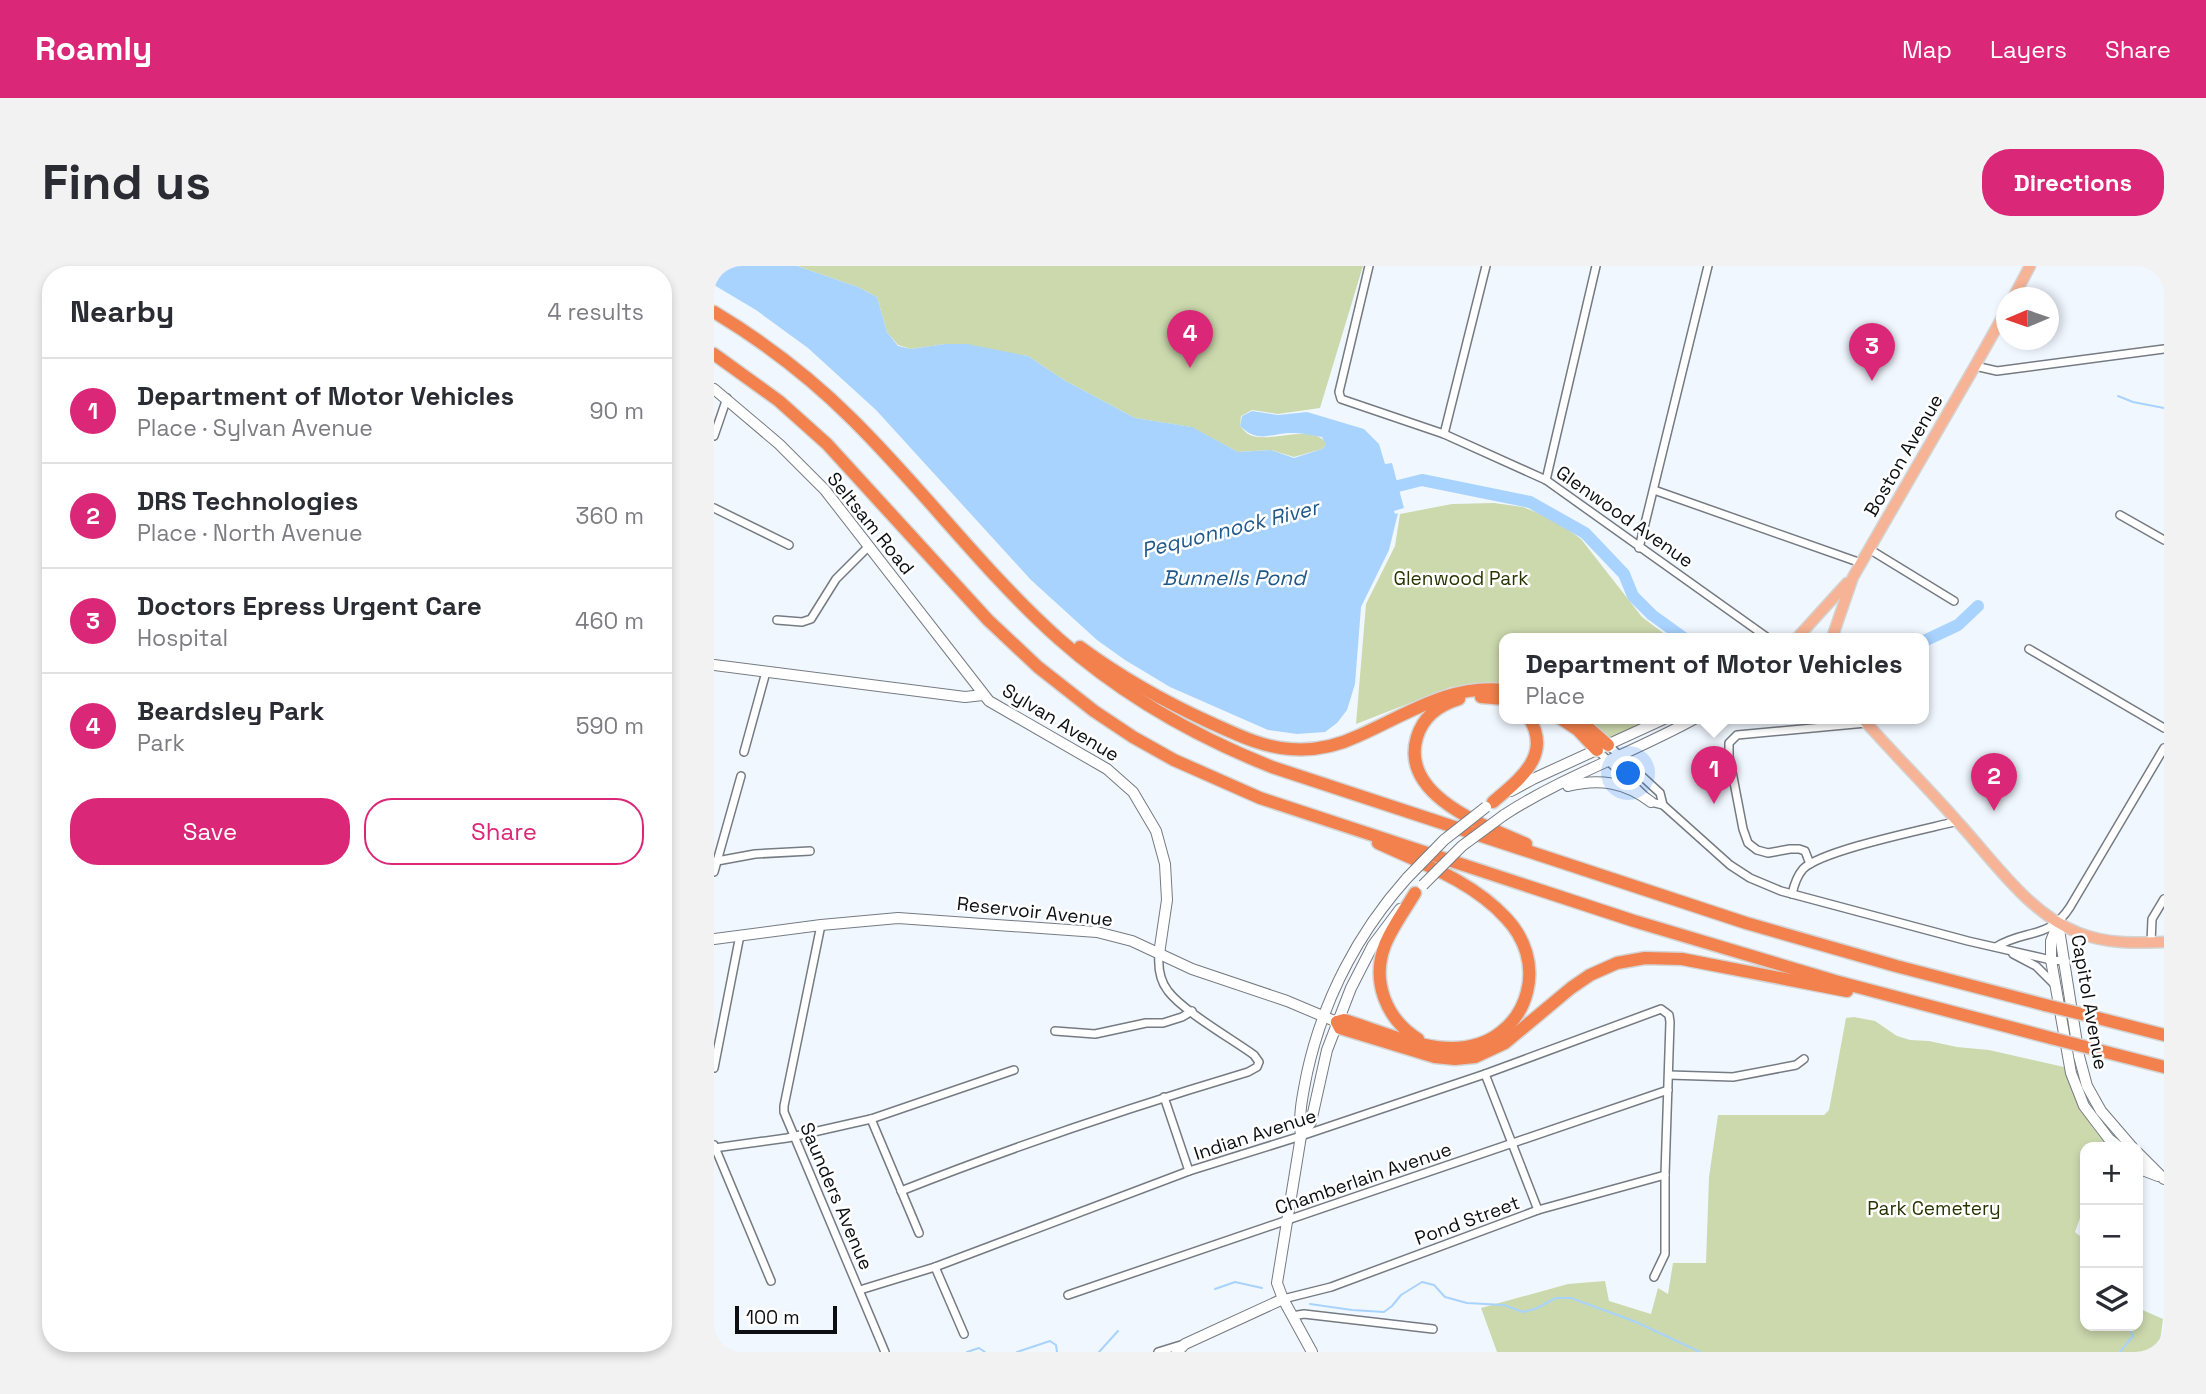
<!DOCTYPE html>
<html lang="en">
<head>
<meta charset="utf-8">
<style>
	:root { --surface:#fff; --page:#f2f2f3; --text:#2b2b33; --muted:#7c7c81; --line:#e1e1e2; --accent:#db2777 }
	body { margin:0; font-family:"Space Grotesk",sans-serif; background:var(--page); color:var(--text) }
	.controls { position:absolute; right:21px; bottom:21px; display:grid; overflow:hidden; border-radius:14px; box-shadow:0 4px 10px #0003 }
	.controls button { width:63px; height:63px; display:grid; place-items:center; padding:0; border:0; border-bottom:2px solid var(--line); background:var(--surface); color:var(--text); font:35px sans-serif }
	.compass { position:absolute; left:1282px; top:21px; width:63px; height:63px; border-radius:50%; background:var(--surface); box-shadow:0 4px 10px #0003; rotate:268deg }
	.scale { position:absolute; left:21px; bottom:18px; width:102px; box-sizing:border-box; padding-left:7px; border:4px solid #0c0e11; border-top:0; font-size:19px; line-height:24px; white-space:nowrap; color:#0c0e11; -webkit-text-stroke:5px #fff; paint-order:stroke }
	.you { position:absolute; left:915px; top:508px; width:24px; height:24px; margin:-18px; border:5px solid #fff; border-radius:50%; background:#1a73e8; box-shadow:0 0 0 10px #1a73e833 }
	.badge { display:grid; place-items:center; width:46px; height:46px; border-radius:50%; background:var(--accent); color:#fff; font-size:23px; font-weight:700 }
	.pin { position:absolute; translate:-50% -58px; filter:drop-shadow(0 2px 4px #0008) }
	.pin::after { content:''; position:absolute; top:37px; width:24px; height:21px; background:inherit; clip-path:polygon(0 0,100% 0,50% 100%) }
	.popup { position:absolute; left:785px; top:367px; width:430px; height:91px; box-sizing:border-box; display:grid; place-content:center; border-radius:14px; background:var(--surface); filter:drop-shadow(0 2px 5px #0005); font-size:23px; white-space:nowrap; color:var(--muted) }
	.popup b { font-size:26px; color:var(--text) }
	.popup::after { content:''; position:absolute; left:50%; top:100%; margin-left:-14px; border:14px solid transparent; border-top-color:var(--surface) }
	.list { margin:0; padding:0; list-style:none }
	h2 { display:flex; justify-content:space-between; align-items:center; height:91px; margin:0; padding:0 28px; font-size:30px }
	h2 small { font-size:23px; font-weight:400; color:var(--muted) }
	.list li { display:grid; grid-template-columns:46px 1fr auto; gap:21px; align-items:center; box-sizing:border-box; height:105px; padding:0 28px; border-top:2px solid var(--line) }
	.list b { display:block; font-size:26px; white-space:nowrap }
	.list p { margin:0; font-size:23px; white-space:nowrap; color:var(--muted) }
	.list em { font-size:23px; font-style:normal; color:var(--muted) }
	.actions { display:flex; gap:14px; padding:21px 28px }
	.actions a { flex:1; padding:16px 0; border:2px solid var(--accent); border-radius:28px; text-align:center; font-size:24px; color:var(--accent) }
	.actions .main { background:var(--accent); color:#fff }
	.icon { flex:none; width:38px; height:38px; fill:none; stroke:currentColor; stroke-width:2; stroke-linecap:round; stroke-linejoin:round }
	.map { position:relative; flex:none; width:1450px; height:1086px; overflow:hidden; border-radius:28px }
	header { display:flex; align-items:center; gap:42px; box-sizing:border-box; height:98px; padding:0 35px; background:var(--accent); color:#fff }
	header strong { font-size:33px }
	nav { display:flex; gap:38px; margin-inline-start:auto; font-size:24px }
	.intro { display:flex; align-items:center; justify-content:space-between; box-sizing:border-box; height:168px; padding:0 42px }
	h1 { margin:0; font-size:49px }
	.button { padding:18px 32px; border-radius:28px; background:var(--accent); color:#fff; font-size:24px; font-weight:700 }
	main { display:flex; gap:42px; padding:0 42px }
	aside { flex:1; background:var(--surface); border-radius:28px; box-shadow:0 4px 10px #0003 }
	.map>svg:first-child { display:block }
</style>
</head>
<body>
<header>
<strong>Roamly</strong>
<nav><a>Map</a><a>Layers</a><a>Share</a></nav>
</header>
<div class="intro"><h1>Find us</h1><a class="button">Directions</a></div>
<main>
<aside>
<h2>Nearby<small>4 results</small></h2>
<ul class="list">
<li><span class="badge">1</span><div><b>Department of Motor Vehicles</b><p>Place · Sylvan Avenue</p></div><em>90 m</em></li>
<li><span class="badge">2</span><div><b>DRS Technologies</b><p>Place · North Avenue</p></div><em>360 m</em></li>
<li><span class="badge">3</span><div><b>Doctors Epress Urgent Care</b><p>Hospital</p></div><em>460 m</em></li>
<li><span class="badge">4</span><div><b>Beardsley Park</b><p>Park</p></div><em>590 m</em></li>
</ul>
<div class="actions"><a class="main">Save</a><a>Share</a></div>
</aside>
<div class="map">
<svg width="1450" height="1086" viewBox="0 0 1450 1086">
	<rect width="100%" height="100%" fill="#f1f7ff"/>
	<g fill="#ccd9ad">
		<path d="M83,0H649L606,142L564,148L538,144L527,150L526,160C529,163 531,166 534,168C551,179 594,157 612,176V179L608,183L580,191L557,184L524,186L477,161L421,152L350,114L314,90L231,78L197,83L184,79L173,66L163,31L144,21Z"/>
		<path d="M780,237L809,241L841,254L867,273L928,351L956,372H790V426L747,420L737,421L642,458L652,338L681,280L686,248L738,238Z"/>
		<path d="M854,452H947L888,481Z"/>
		<path d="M1140,751L1161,755L1183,770L1196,774L1215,775L1243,781L1275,784L1350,801C1361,831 1371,857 1395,880L1371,881V938L1361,966L1371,974V1060H1424V1042L1449,1053L1445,1083L1441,1086H783L767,1042L854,1018L891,1015L895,1035L937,1048L944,1022L954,1028L959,997H992L995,911L1004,849H1110L1115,844L1132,752Z"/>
	</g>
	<path fill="#a8d3fe" d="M0,0H83L144,21L163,31L173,66L184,80L197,83L231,78H253L314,90L350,114L421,152L478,161L524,186L557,184L580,192L608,183L612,179L608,171C599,170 589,167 580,167C557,166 546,179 526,160L528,150L538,145L564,149L593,146L650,163L665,178L671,198L678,197L690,242L680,245L681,248L684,247L675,284L647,341L641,418L633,444L623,457L611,466L583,468L554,464L456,421L411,394L383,374L317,314L162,144L94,82L42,44L0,19Z"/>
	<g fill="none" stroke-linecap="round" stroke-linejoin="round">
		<g stroke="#a8d3fe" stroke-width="2">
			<path d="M1404,130L1419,136L1450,142"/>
			<path d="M501,1023L521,1016L548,1022"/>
			<path d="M596,1038L638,1044L670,1046L678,1040L687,1029L708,1016L720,1019L731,1031L753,1037L790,1039L809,1046L821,1043L842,1032H857L922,1056L986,1086"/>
			<path d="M253,1086L265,1082L271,1086"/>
			<path d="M303,1086L336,1075L342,1079L343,1086"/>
			<path d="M385,1086L404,1065"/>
			<path d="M1406,1086L1419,1070L1414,1060"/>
		</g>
		<g stroke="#a8d3fe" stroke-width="12">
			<path d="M684,220L708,214L816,236L871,267L910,308L919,330L938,349L970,372"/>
			<path d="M1210,375L1244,359L1264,340"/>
		</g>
		<defs>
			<g id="street">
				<path d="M655,0L625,126L627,133L730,168L832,214L1054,372"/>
				<path d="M1261,100L1283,105L1450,83"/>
				<path d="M730,168L772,0"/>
				<path d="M0,170L13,132"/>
				<path d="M832,214L882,0"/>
				<path d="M940,224L1147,297"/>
				<path d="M0,242L75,279"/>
				<path d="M1406,249L1450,274"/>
				<path d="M925,282L994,0"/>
				<path d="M1155,283L1240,335"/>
				<path d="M63,354L88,356L97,353L122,313L154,281"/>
				<path d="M1315,383L1450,462"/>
				<path d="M894,479L946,527L949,539"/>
				<path d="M883,484L937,536L949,539L1016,599L1036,612L1067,625L1254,675L1337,694L1351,695"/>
				<path d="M30,486L52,406"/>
				<path d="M3,595L41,588L96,585"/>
				<path d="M1096,598L1091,585L1085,583H1076L1054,587L1043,584L1034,577L1029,563L1015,490V477L1023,469L1152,457"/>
				<path d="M0,606L27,510"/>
				<path d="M1078,628C1080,619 1083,610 1089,603C1108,584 1213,563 1244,555"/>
				<path d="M107,659L70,840V846L171,1086"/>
				<path d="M1437,677L1438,653L1450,633"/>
				<path d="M1282,681C1310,663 1335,674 1356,641L1450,482"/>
				<path d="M1299,688L1322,700L1340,718"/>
				<path d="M341,765L381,768L432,757H449L468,751L478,745"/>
				<path d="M0,802L26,669"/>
				<path d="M771,808L824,944"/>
				<path d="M955,809L1019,811L1082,799L1090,793"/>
				<path d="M450,831L475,905"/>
				<path d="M157,853L205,967"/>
				<path d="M0,879L57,1015"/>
				<path d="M0,882L73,872L157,853L300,804"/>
				<path d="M187,925C301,880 417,841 534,806L543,801L545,796L540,789C518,773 469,745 454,725C446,715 444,701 445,688"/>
				<path d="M221,1001L250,1068"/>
				<path d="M146,1024L221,1001L475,905L587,870L771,808L947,743L955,749L956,756L951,909V988L940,1011"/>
				<path d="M354,1029L954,824"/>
				<path d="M569,1033L617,1021L824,944L951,909"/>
				<path d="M578,1050L590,1048L719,1063"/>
				<path d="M0,1078L3,1086"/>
				<path d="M444,1086L470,1078"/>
			</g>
			<g id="secondary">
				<path d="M0,123L65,178L111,224L275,435L393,503L419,526L442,565L451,598L453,634L445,688"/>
				<path d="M0,399L251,431L269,429"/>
				<path d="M854,520C885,512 911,516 937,536"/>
				<path d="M797,525L819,513L952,452"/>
				<path d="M790,549C850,510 919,487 982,452"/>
				<path d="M1344,657L1337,675V694L1357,807L1370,840L1395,873L1405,881"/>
				<path d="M1344,657L1365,790L1373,820L1387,845L1418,881"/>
				<path d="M0,673L107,659L184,652L383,666L418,675L478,703L573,735L623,756"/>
				<path d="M587,870L597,856L613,784L637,722L659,679L686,643"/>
				<path d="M1424,887L1450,913"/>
				<path d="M1424,898L1431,905L1444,910"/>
				<path d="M463,1086L471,1078L569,1033"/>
				<path d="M598,1086L569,1033L563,1017L587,870C584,848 589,828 593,807C609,734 644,667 693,612"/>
			</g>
			<g id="primary">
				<path d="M1299,32L1316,0"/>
				<path d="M1083,372L1133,317"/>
				<path d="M1118,372L1139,311L1261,100L1293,43"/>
				<path d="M1148,452C1179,487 1212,520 1243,555C1279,594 1314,647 1365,667C1393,678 1421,677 1450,676"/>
			</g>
			<g id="highway">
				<path d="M0,46C50,76 97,112 138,153C210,224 270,306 345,373C408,429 480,470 558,501L1032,657L1182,700L1331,739"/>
				<path d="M0,88L65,135L113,178L274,354L324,401L380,445L419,471L460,494L546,532L920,655L1121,715L1337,772"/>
				<path d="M366,381C407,411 449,435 495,456C522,468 547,481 576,483C600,485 623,480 644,470C692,449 735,418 790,424"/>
				<path d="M767,431L790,433"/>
				<path d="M745,433C725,439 709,451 703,471C685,530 772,560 812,578"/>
				<path d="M846,452L864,464L883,484"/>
				<path d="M863,452L894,479"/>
				<path d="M779,536C804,514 839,490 815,452"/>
				<path d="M701,627C691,644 678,661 671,679C657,715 672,753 704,773"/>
				<path d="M1376,750L1450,769"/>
				<path d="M623,756L626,762L721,791L741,793L761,791L791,777L857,722L876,709L903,697L931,692L968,693L1133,725"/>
				<path d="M623,756L630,754C677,768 742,802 787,766C800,756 809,742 813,726C820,699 811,672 792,652C758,615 709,598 664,577"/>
				<path d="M1380,783L1450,801"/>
			</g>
		</defs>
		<use href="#street" stroke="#767b82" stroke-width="10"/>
		<use href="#secondary" stroke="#767b82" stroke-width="12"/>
		<use href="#primary" stroke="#d3d4d4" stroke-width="13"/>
		<use href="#highway" stroke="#d3d4d4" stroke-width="15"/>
		<use href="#street" stroke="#fff" stroke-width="7"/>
		<use href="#secondary" stroke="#fff" stroke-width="10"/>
		<use href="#primary" stroke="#f7b395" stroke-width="10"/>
		<use href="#highway" stroke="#f2814e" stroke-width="12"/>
		<defs>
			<g id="secondary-bridge">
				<path d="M693,612L730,574L772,541"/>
				<path d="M709,619L748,580L790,549"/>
			</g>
			<g id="highway-bridge">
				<path d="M1331,739L1376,750"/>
				<path d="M1337,772L1380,783"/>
			</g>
		</defs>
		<use href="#secondary-bridge" stroke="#767b82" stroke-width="12" stroke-linecap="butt"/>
		<use href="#highway-bridge" stroke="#d3d4d4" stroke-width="15" stroke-linecap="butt"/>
		<use href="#secondary-bridge" stroke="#fff" stroke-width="10"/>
		<use href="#highway-bridge" stroke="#f2814e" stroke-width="12"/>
	</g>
	<g text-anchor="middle" stroke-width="5" stroke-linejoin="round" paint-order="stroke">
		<g font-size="19" fill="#0c0e11" stroke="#fff">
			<text transform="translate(1189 189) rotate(-60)" y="7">Boston Avenue</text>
			<text transform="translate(911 250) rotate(35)" y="7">Glenwood Avenue</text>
			<text transform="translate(157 257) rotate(51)" y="7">Seltsam Road</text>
			<text transform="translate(347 456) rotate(31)" y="7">Sylvan Avenue</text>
			<text transform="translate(321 645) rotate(6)" y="7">Reservoir Avenue</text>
			<text transform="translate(1376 736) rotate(80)" y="7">Capitol Avenue</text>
			<text transform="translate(541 868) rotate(-18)" y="7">Indian Avenue</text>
			<text transform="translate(649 912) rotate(-19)" y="7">Chamberlain Avenue</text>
			<text transform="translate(123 930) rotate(67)" y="7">Saunders Avenue</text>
			<text transform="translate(753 954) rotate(-20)" y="7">Pond Street</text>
		</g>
		<g font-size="19" fill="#293400" stroke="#fff">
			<text x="747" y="319">Glenwood Park</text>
			<text x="1220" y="949">Park Cemetery</text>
		</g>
		<g font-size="21" font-style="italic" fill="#20588a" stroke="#fff">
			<text transform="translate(516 263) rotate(-14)" y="7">Pequonnock River</text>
			<text x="520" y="319">Bunnells Pond</text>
		</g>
	</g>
</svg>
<div class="controls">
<button>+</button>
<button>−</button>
<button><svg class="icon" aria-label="layers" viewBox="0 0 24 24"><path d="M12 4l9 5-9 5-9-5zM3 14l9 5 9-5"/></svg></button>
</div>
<svg class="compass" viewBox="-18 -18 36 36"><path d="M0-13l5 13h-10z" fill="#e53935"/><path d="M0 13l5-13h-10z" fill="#7c7c81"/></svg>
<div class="scale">100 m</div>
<div class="you"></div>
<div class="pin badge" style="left:1000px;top:538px">1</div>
<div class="popup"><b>Department of Motor Vehicles</b>Place</div>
<div class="pin badge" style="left:1280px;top:545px">2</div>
<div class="pin badge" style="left:1158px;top:115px">3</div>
<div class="pin badge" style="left:476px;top:102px">4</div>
</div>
</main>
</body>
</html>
